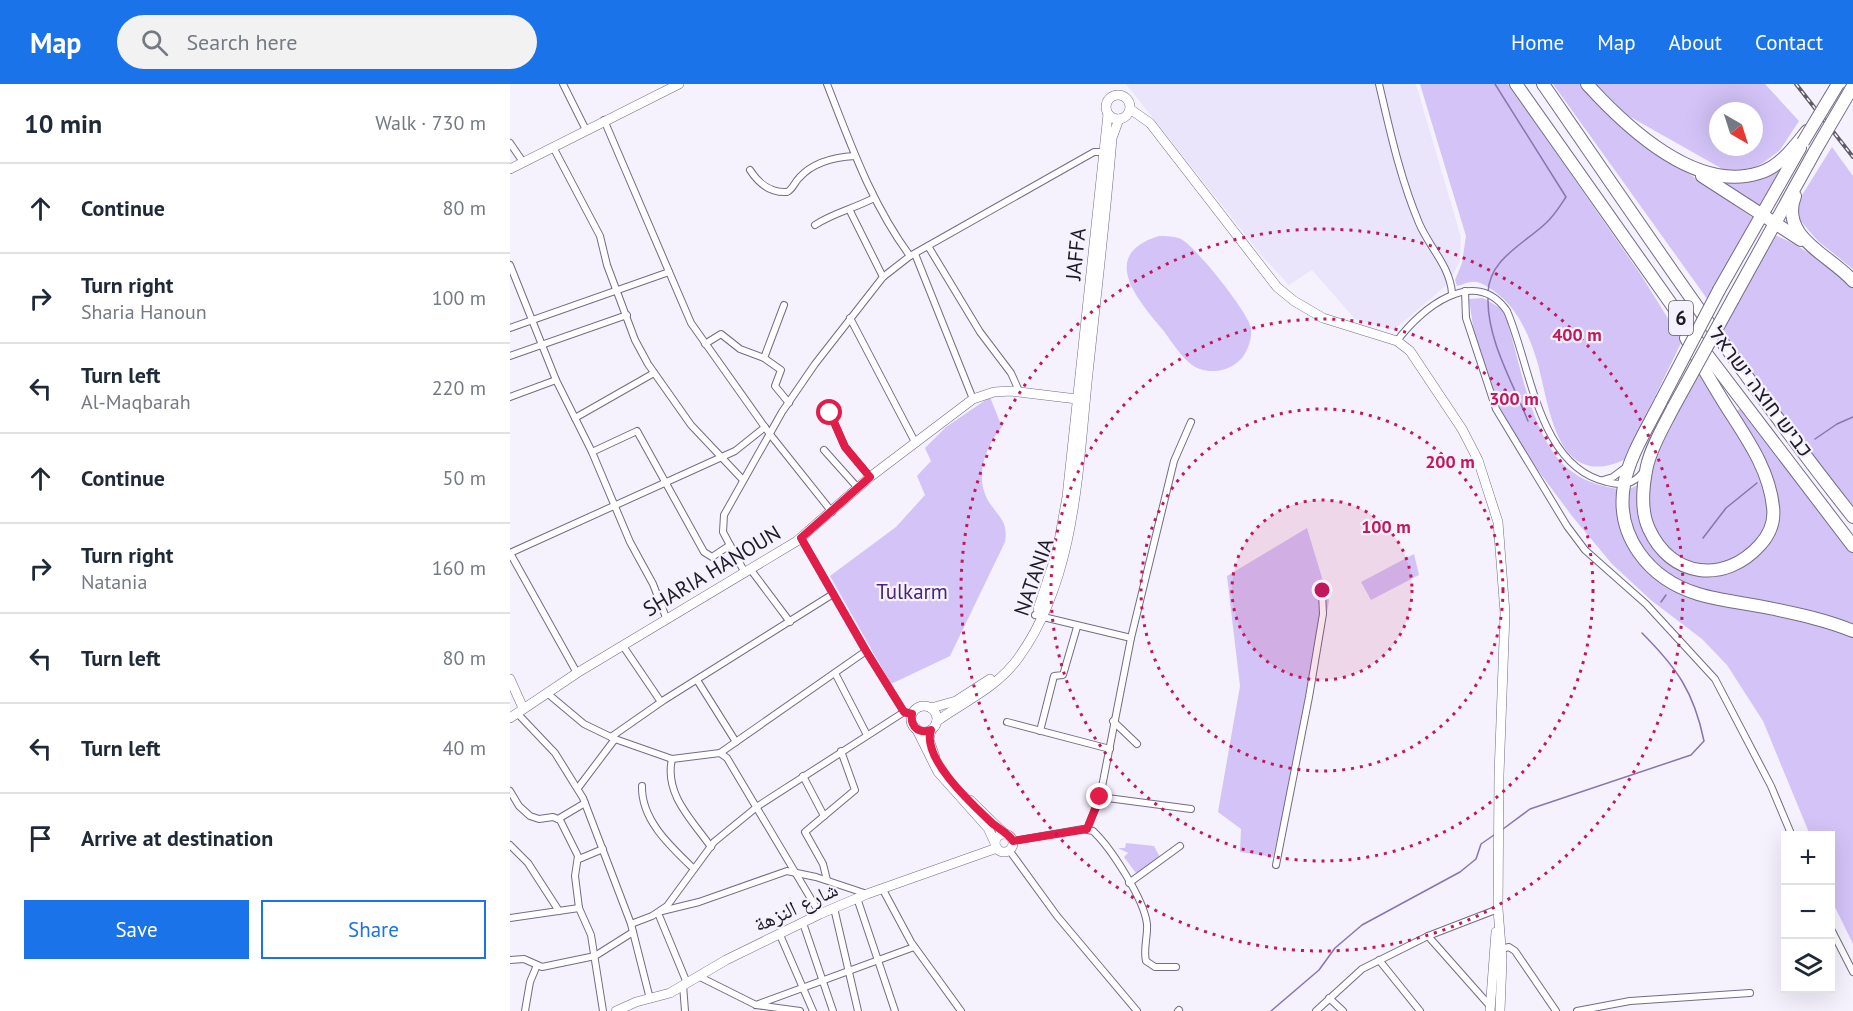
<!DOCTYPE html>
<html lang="en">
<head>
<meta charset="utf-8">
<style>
	:root { --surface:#fff; --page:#f2f2f3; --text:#1f2937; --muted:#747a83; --line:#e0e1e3; --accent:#1a73e8 }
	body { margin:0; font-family:"PT Sans","Noto Naskh Arabic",Heebo,sans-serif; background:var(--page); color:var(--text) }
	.controls { position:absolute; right:18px; bottom:18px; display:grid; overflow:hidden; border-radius:0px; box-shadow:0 6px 24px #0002 }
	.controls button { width:54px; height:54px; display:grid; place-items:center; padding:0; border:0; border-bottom:2px solid var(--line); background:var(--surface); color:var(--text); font:30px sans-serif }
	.compass { position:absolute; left:1199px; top:18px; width:54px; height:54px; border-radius:50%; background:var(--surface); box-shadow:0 6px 24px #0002; rotate:141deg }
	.stop { position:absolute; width:18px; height:18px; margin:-14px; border:4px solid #e11d48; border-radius:50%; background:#fff }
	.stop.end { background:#e11d48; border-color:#fff; box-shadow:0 2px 6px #0008 }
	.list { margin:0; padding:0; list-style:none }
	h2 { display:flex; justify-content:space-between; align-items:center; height:78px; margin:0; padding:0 24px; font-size:26px }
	h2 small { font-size:20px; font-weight:400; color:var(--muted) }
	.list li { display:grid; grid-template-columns:39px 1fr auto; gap:18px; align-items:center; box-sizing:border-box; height:90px; padding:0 24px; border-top:2px solid var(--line) }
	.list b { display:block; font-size:22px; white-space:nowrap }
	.list p { margin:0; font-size:20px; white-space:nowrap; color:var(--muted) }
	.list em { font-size:20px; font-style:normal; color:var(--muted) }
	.actions { display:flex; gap:12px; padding:18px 24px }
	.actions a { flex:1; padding:14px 0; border:2px solid var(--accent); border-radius:0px; text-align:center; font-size:21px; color:var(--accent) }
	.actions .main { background:var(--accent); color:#fff }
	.icon { flex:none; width:33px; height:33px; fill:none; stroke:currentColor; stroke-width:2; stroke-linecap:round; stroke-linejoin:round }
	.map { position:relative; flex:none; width:1343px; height:927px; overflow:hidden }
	header { display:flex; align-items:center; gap:36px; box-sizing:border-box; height:84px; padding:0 30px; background:var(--accent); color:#fff }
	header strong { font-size:28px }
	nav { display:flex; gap:33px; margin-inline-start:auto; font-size:21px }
	.search { width:420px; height:54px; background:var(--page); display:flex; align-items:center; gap:15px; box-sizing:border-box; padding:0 21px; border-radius:33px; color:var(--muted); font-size:22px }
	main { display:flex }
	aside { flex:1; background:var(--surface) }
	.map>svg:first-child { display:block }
</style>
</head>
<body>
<header>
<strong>Map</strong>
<div class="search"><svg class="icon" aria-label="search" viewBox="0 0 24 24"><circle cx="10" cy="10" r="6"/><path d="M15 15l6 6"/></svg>Search here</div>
<nav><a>Home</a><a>Map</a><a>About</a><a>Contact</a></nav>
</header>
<main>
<aside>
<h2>10 min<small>Walk · 730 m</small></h2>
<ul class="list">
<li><svg class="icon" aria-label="ahead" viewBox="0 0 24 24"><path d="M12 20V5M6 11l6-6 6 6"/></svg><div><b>Continue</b></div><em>80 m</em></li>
<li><svg class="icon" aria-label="right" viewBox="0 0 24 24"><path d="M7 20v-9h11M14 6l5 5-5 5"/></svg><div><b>Turn right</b><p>Sharia Hanoun</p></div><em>100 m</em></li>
<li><svg class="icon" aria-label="left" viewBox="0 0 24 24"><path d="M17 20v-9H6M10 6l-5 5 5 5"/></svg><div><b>Turn left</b><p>Al-Maqbarah</p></div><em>220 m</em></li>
<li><svg class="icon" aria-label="ahead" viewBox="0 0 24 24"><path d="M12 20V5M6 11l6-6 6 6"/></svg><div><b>Continue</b></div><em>50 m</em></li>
<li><svg class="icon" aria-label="right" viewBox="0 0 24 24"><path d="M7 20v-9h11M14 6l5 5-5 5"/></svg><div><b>Turn right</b><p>Natania</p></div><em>160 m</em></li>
<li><svg class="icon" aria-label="left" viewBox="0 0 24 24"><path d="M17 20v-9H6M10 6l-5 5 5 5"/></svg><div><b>Turn left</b></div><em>80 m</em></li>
<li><svg class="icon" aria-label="left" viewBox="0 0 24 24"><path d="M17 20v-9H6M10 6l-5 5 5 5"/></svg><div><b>Turn left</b></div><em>40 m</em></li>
<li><svg class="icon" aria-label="arrive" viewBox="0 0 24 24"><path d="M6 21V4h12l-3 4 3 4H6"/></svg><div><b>Arrive at destination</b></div></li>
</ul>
<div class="actions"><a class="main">Save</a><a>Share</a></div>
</aside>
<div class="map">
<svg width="1343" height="927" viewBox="0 0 1343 927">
	<rect width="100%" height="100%" fill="#f5f2fe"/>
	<path fill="#ebe5fb" d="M616,0H906L951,153L950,177L939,199L884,246L845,235L802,186L779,201L752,172Z"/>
	<g fill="#d3c3f7" fill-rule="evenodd">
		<path d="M910,0H998L1131,191L1172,257L1114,376C1045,407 1040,321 1027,277C1020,253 1008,226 989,211C983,206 972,198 965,198C960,197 952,201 947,202L945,196L952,179L956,152Z"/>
		<path d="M1043,0H1072L1165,80L1243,134L1198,216Z"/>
		<path d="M1086,0H1255L1289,37L1270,66L1253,79L1237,87H1216L1117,31ZM1208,27H1244V63H1208Z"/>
		<path d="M1322,63L1343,92V185L1308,157L1287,133L1289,116Z"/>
		<path d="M1272,83L1249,124L1207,96C1234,102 1249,98 1272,83Z"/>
		<path d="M1264,151C1295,162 1317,183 1343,203V425L1299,373L1211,246Z"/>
		<path d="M649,152C657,152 664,152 671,155C686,163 738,228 741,244C742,255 738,266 732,274C721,286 705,290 690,285C675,280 663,259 653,246C629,217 587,171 649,152Z"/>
		<path d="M973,214L999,229L998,240C1011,283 1024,364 1064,389C1076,398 1092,402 1107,405L1111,449L1124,472L1159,500L1343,547V860L1321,815L1320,752L1300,751L1253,637L1217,581L1192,555L1142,517L1102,480L1062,432L995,342L964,249L959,215Z"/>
		<path d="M1189,290C1214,330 1252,374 1259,422C1263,449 1231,483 1203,483C1156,482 1133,440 1139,397C1145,359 1171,323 1189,290Z"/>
		<path d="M480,313L492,343C474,364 463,396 481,421C491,435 498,439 495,458L440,572L381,600L320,492L386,443L415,411L407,392L421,377L415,364L436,343Z"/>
		<path d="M1232,323L1343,469V542L1190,506C1163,495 1128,475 1120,444C1117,433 1118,418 1117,406L1130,400L1133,446C1144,454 1180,489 1190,492C1211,496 1253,478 1260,456C1264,447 1265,407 1263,397C1259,373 1239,348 1227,327Z"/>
		<path d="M797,444L819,517L801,613L763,773L730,768L731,745L708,728L730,602L717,492Z"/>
		<path d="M904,470L909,491L861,516L851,498Z"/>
		<path d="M616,759L644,762L650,773L626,789L614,773L618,769L608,764H615Z"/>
	</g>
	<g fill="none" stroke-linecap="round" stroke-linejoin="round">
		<g stroke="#8875b0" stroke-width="1.5">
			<path d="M978,209C979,175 1014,160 1036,139C1044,132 1050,122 1056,113L985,0"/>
			<path d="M978,214C977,256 1003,299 1018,337"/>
			<path d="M1305,355L1327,340L1343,333"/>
			<path d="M1193,454L1216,424L1247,399"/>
			<path d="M1151,518L1156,511"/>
			<path d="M993,745L1020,725L1181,671L1194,657C1184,608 1167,584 1132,549"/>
			<path d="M761,927L809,886L825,864L852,841L950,788L966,775L971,760L984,751"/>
		</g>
		<defs>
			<g id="street">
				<path d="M53,0L76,46"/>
				<path d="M317,0C341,61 361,119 400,172"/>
				<path d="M869,0C880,47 890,94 909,139C919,163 940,182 942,209"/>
				<path d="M94,36L181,239L259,349L322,428"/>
				<path d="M0,59L13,78"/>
				<path d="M43,63L90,152L97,181L125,256L138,280L181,341L233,396"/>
				<path d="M240,86C249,100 260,109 277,108C283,105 284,99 289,94C303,78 326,73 345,72"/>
				<path d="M340,127L373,193"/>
				<path d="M305,141C323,129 343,125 364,114"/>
				<path d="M418,162L470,248L501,289L509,307"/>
				<path d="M405,170L463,315"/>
				<path d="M0,181L46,296L82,368L120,458L143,500L157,536"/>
				<path d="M955,207L956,234L986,325L1057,442L1075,466L1136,520L1205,595L1261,702L1282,752"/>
				<path d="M274,221L254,274L271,286L265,302L279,319"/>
				<path d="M340,234L405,358"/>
				<path d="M0,244L159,188"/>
				<path d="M887,257C911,224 965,181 997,227C1021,282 1028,383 1097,398C1112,402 1123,401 1133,388"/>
				<path d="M195,260L211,250L230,265L254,274"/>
				<path d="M0,272L117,231"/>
				<path d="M0,313L46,296"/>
				<path d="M320,329L335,363L360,393"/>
				<path d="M65,334L144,289"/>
				<path d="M314,366L348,404"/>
				<path d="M82,368L127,347L194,468L202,473L220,461"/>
				<path d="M1093,396L1103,393L1115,384"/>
				<path d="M291,454L356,567L394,628"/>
				<path d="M0,469L225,367L255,343"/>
				<path d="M0,469L67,589"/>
				<path d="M241,486L280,538"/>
				<path d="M235,489L213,448L214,431L272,328L305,280L373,193L400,172L584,68H595"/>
				<path d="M525,531L621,554"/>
				<path d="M113,562L151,618"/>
				<path d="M325,589L357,651"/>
				<path d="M187,596L226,658"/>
				<path d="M37,609L74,640L105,655L162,675L210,669L217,674L310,830"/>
				<path d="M7,629L45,669L73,714L121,840L140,915"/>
				<path d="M603,637L627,660"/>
				<path d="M497,638L600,665"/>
				<path d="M530,647L544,592L553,591L567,543"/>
				<path d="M101,653L154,616L323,510"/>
				<path d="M210,669L356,567"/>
				<path d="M162,675C154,710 182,736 201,763"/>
				<path d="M293,692L314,732L295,748L313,780L317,796"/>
				<path d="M132,702C131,736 161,763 184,785"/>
				<path d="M68,704L105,655"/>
				<path d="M0,707L9,722L20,732L29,735L43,733L50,736L68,772L65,792L69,824L81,851L93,927"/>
				<path d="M590,713L681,725"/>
				<path d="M314,732L345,706L331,667"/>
				<path d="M48,735L75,719"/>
				<path d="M577,745L590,713L621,554L664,377L681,338"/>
				<path d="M503,757L573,745L583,747C601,764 634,815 637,840C638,852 633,865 636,877L645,883H666"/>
				<path d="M0,761L18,779L49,827"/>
				<path d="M499,766L547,832L627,927"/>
				<path d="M69,775L93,765"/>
				<path d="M766,781L799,613L813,530L812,509"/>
				<path d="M619,799L670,762"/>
				<path d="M372,804L401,858L451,927"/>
				<path d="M347,814L385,927"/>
				<path d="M324,824L348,927"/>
				<path d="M152,827L189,818L277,787L306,793L357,810"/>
				<path d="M148,829L177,899"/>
				<path d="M0,834L69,824"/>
				<path d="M293,839L323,927"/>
				<path d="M121,840L142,832L157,822L204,758L248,722L394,628L402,630"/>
				<path d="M1320,843L1343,888"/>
				<path d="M270,851L303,927"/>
				<path d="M918,852L980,922"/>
				<path d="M991,865L999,863L1005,867L1046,927"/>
				<path d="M0,876L14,875L32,883L85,872L123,848"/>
				<path d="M869,876L910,927"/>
				<path d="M188,892L246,921L290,927"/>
				<path d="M173,901L175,927"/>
				<path d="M819,914L833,927"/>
				<path d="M246,921L404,863"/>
				<path d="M15,927L20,898L27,881"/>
				<path d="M668,927L669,926"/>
				<path d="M806,927L852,885L918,852L988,825"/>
				<path d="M1067,927L1120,917L1240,909"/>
			</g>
			<g id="secondary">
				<circle cx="608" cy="23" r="12"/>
				<path d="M620,25L640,39L767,203L784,217L813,234L887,257L900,267L952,345L968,376L988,438L995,529L989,691L988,825L992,876L990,927"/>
				<path d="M0,85L169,0"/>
				<path d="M528,525L547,468L557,413L598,30"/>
				<path d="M0,595L13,624"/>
				<circle cx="414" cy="635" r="13"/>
				<path d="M421,624L446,617L480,595"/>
				<path d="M0,634L67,589L287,457L360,393L463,315L484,308L501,307L575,316"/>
				<path d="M427,637C455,617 488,603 509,573C568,491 568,377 579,280C587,205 596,129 602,54L609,35"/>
				<path d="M406,644L428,688L478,744L485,759"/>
				<path d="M421,646L419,656L425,673"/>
				<path d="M460,716L495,750"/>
				<circle cx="494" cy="759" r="9"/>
				<path d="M106,927L126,918L160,909L216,876L310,830L357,810L487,764"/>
				<path d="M980,927L986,848"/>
			</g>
			<g id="highway">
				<path d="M1006,0L1195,268L1343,462"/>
				<path d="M1033,0C1134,146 1233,294 1343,433"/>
				<path d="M1077,0C1116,43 1186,109 1249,89C1270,83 1284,63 1297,47"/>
				<path d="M1192,92L1291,156"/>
				<path d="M1285,112C1269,153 1320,171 1343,197"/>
				<path d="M1209,206L1290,64"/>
				<path d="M1223,215L1305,67"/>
				<path d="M1151,317C1138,343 1119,372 1114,401C1105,452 1139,495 1188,510C1211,517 1236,519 1259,524C1288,530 1316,536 1343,547"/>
				<path d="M1163,324C1154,342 1142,361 1137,382C1133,401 1130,426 1139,445C1161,494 1215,500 1250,461C1260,450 1265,438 1263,423C1259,383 1234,351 1213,317C1200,296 1188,275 1176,254"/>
			</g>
		</defs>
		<use href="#street" stroke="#736c85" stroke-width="8"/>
		<use href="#secondary" stroke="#736c85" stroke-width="10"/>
		<use href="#highway" stroke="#736c85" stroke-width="14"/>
		<use href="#street" stroke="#fff" stroke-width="6"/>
		<use href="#secondary" stroke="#fff" stroke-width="9"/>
		<use href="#highway" stroke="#fff" stroke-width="12"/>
		<defs>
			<path id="rail" d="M1286,0L1343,73"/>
		</defs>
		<use href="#rail" stroke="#5f5c66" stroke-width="4"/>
		<use href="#rail" stroke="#f5f2fe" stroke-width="1.5" stroke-dasharray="4.5" stroke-linecap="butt"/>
		<defs>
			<g id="highway-bridge">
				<path d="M1293,58L1328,0"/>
				<path d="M1305,67L1343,2"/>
				<path d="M1151,317L1209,206"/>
				<path d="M1163,324L1223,215"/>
			</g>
		</defs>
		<use href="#highway-bridge" stroke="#736c85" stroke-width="14" stroke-linecap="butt"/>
		<use href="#highway-bridge" stroke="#fff" stroke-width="12"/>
	</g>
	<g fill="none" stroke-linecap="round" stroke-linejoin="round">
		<path stroke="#e11d48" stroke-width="8" d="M320,329L335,363L360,393L291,454L356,567L394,628L402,630C400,643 409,650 421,646C411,674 463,721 482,739C489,745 499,750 503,757L577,745L590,713"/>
	</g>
	<circle cx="812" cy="506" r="90" fill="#c2185b" fill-opacity=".12"/>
	<g fill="none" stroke="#c2185b" stroke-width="3" stroke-dasharray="3 6">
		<circle cx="812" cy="506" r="90"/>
		<circle cx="812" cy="506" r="181"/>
		<circle cx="812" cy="506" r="271"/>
		<circle cx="812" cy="506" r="361"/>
	</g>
	<g text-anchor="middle" stroke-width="4.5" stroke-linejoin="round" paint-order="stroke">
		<rect fill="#f5f2fe" stroke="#5e5c66" stroke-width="1.5" x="1159" y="217" width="24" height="34" rx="4.5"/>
		<g font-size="20" font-weight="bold" fill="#1e1b25">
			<text x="1171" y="241">6</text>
		</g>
		<g font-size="21" fill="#1e1b25" stroke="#f5f2fe">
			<text transform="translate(566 170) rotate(-84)" y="7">JAFFA</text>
			<text transform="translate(1251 308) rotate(53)" y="7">כביש חוצה ישראל</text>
			<text transform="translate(202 487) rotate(-31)" y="7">SHARIA HANOUN</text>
			<text transform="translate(524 493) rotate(-71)" y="7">NATANIA</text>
			<text transform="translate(286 823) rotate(-25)" y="7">شارع النزهة</text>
		</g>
		<g font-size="21" fill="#4b237f" stroke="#f5f2fe">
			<text x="402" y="515">Tulkarm</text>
		</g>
	</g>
	<circle cx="812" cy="506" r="9" fill="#c2185b" stroke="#f5f2fe" stroke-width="3"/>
	<g font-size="18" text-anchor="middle" font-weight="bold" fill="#c2185b" stroke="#f5f2fe" stroke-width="4.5" stroke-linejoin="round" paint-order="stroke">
		<text x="1067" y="257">400 m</text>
		<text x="1004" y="321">300 m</text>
		<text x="940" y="384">200 m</text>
		<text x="876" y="449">100 m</text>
	</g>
</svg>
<div class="controls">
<button>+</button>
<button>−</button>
<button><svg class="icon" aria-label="layers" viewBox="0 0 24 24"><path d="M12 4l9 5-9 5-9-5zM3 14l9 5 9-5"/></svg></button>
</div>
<svg class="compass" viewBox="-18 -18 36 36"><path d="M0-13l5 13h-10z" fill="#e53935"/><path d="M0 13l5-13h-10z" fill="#747a83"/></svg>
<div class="stop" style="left:320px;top:329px"></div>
<div class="stop end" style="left:590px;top:713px"></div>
</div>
</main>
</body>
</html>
